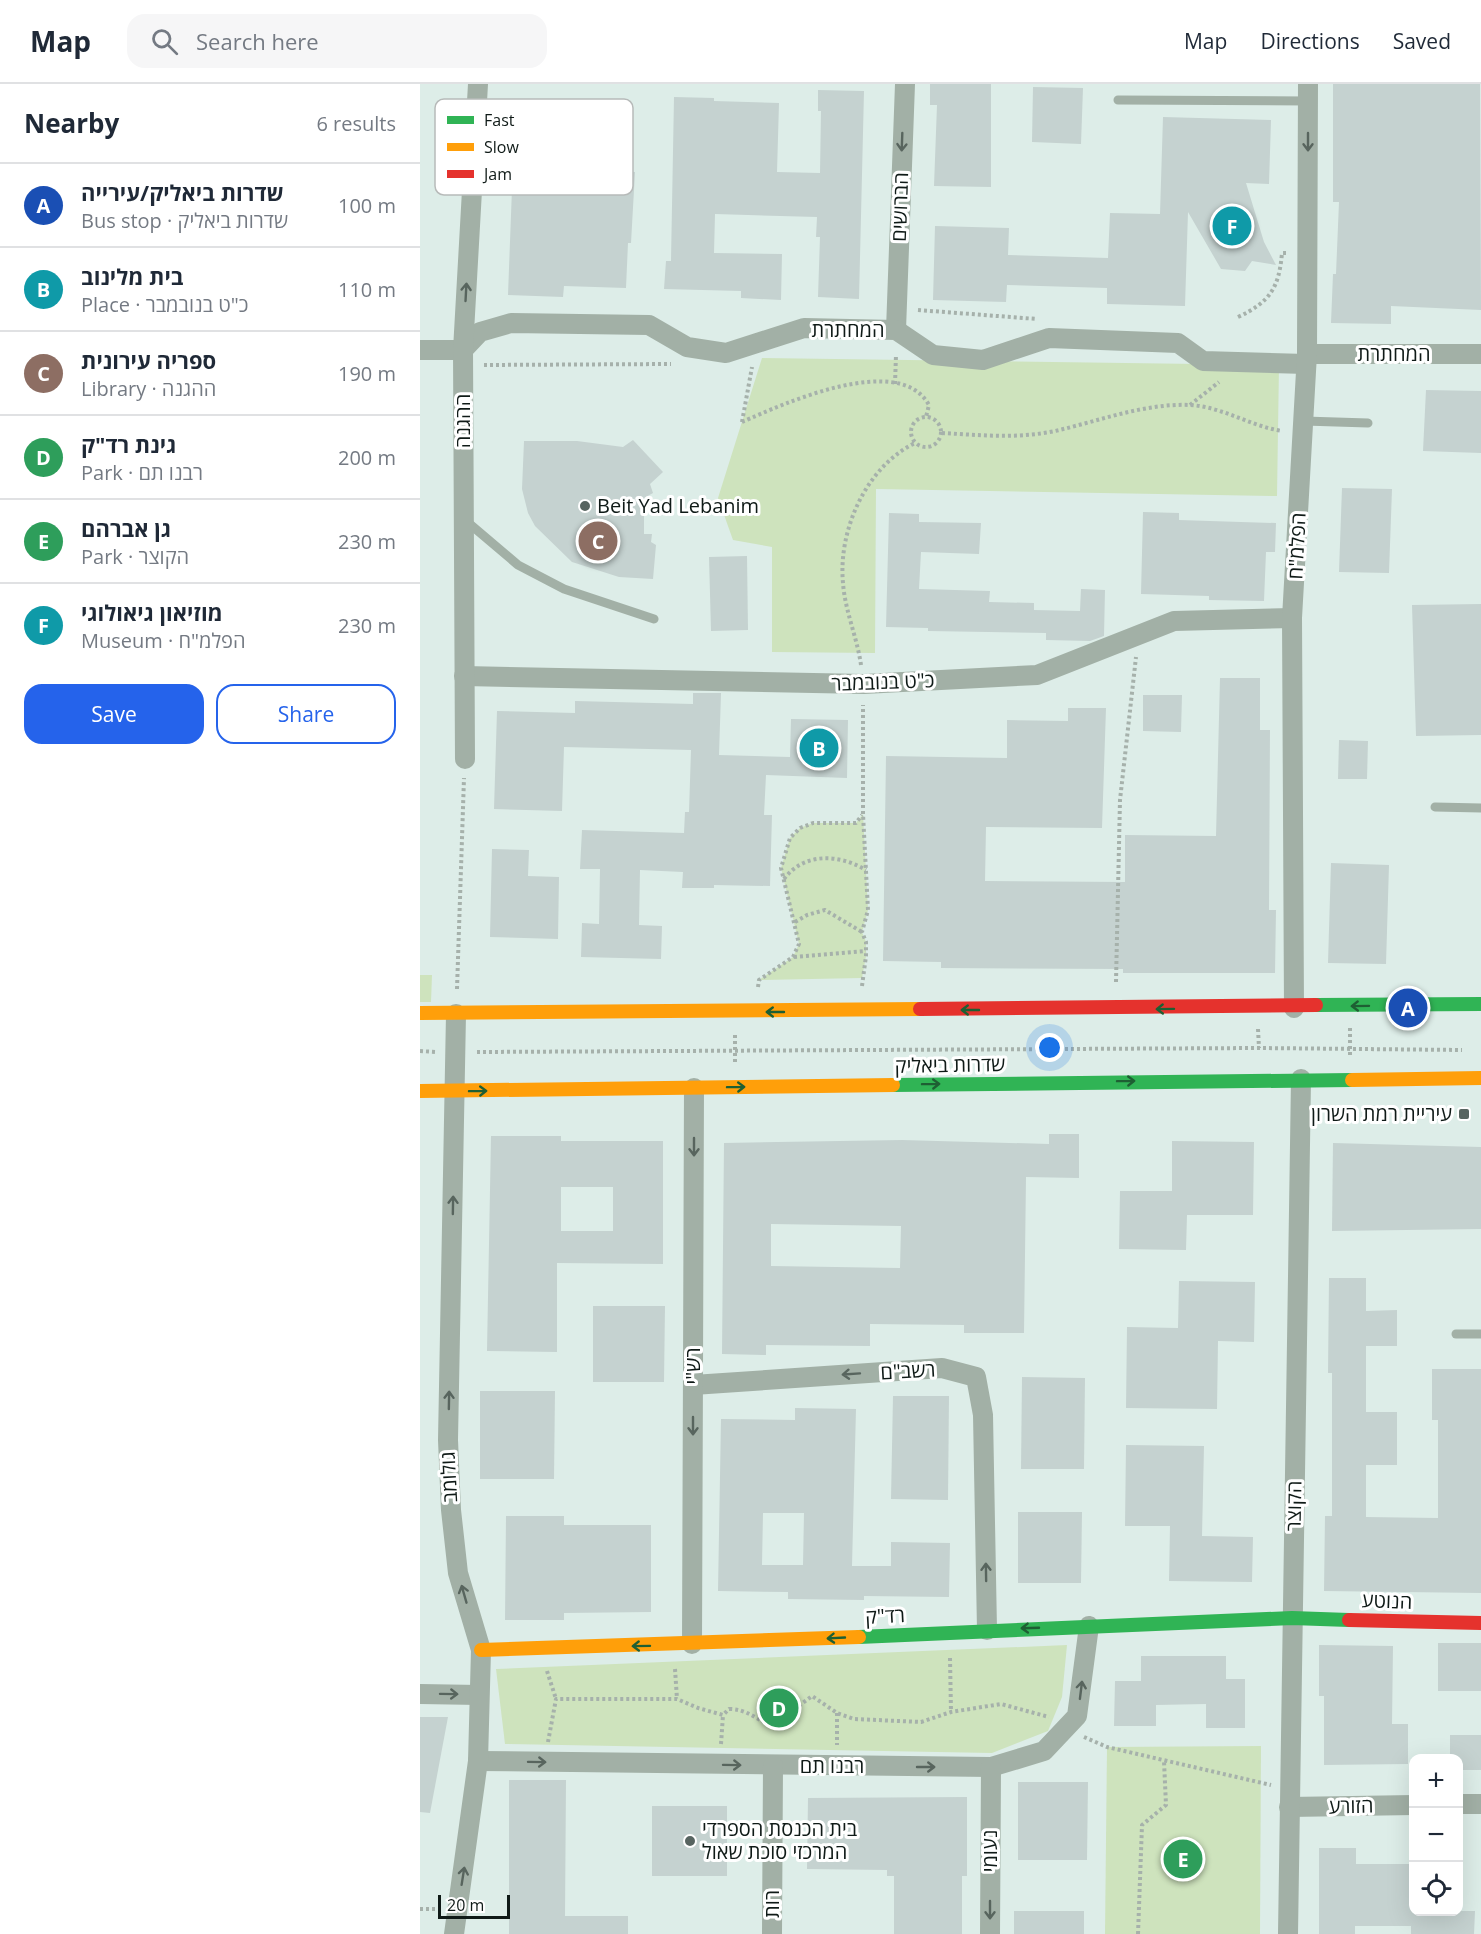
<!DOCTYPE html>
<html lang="en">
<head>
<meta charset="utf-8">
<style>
	:root { --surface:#fff; --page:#f6f6f7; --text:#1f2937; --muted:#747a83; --line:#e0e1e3; --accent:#2563eb }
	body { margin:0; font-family:"Open Sans","Noto Sans Hebrew",sans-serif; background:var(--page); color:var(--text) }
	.controls { position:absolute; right:18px; bottom:18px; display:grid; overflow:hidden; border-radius:12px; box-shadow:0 6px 24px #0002 }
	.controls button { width:54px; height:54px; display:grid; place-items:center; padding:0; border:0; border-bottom:2px solid var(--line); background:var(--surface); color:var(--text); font:30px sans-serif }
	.scale { position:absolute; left:18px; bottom:15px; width:72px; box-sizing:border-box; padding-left:6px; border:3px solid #0f1a17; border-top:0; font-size:16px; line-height:21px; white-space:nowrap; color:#0f1a17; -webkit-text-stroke:4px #fff; paint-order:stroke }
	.you { position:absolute; left:630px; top:964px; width:21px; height:21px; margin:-15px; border:4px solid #fff; border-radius:50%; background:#1a73e8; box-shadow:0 0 0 9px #1a73e833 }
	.badge { display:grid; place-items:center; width:39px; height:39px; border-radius:50%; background:var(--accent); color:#fff; font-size:20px; font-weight:700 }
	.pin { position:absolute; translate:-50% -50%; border:3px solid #fff; box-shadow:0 2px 6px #0006 }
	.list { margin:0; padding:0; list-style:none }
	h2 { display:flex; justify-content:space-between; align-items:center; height:78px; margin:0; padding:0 24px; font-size:26px }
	h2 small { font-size:20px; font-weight:400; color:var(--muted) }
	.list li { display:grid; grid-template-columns:39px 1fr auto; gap:18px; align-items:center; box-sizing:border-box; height:84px; padding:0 24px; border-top:2px solid var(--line) }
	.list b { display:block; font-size:22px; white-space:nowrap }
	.list p { margin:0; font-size:20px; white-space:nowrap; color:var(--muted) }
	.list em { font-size:20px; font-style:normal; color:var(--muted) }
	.actions { display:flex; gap:12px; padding:18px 24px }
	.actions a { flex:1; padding:14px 0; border:2px solid var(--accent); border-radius:18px; text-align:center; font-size:21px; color:var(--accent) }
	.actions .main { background:var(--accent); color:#fff }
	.icon { flex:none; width:33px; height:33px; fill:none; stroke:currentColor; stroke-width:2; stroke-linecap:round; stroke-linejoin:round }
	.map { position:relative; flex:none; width:1061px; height:1850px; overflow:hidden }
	header { display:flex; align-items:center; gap:36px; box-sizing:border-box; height:84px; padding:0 30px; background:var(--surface); border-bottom:2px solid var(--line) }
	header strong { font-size:28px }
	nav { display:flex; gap:33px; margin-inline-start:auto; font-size:21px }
	.search { width:420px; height:54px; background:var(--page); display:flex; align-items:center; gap:15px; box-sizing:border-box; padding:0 21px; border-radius:18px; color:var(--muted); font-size:22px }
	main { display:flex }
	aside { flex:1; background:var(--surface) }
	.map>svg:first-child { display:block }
</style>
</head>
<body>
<header>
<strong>Map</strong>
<div class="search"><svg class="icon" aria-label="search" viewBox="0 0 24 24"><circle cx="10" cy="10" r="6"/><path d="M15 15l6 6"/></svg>Search here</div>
<nav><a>Map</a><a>Directions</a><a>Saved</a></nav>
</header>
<main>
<aside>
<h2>Nearby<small>6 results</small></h2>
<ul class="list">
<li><span class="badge" style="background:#1a4fb4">A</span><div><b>שדרות ביאליק/עירייה</b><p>Bus stop · שדרות ביאליק</p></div><em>100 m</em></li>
<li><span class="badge" style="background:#0f9aa8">B</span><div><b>בית מלינוב</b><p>Place · כ&quot;ט בנובמבר</p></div><em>110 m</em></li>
<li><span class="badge" style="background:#8d6e63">C</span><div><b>ספריה עירונית</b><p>Library · ההגנה</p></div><em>190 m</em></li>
<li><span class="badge" style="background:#2e9e5b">D</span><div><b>גינת רד&quot;ק</b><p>Park · רבנו תם</p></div><em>200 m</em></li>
<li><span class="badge" style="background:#2e9e5b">E</span><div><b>גן אברהם</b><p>Park · הקוצר</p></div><em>230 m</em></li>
<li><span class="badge" style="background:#0f9aa8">F</span><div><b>מוזיאון גיאולוגי</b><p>Museum · הפלמ&quot;ח</p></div><em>230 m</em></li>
</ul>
<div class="actions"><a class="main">Save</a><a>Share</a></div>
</aside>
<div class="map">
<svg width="1061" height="1850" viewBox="0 0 1061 1850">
	<rect width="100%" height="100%" fill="#ddede8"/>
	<g fill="#cee3bd">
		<path d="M342,274L859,281L857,412L456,405L455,569L352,568V463L313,456L298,414Z"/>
		<path d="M443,730L448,826L442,848L446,858V872L442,894L339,896L373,873L379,860L361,784L370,754L380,744L393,739H436Z"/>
		<path d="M0,891H12L11,918H0Z"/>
		<path d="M647,1561L642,1613L628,1647L572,1669L85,1660L76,1585Z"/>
		<path d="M841,1662L840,1850H685L687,1663Z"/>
	</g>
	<g fill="#c5d2d0" fill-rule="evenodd">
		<path d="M510,0H571V103L514,102L517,21H510Z"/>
		<path d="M913,0H1060L1061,226L971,222V240L911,239L913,190H916L919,118H913Z"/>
		<path d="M613,3L663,4L661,60L612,58Z"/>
		<path d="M398,6L444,7L439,215L398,213L400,153H396L397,133L295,130L294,169L362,170L361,216L321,214V207L244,205L246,177H251L254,13L294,14V17L359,19L357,88L400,89L401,27H398Z"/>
		<path d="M743,33L851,36L849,100L826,99L844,158L856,181L832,177L825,187L801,185L768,128L765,222L687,220V204L587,201L586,218L513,216L515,142L589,144L588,171L688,174L690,129L740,130Z"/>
		<path d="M93,78L145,80V85L215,88L211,159H208L206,204L144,202L143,213L88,211Z"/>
		<path d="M1006,306L1061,307V369L1003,367Z"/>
		<path d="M213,356L243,388L230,400L233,409L224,414V450H232L231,458L236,461L233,495L199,493L152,478L115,442L108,429L102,405L104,357H157L203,363Z"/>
		<path d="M922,404L972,405L969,489L919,488Z"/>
		<path d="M723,428L759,429V436L856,439L855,468H846L844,517L789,516V512L721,510Z"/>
		<path d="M469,429L499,430V438L561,439L559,470L501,468L499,505L570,507L569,518L614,519V526L660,527L661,505L685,506L684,552L670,557L626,556V549L508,547V544L466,543Z"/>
		<path d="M327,472L328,546L291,547L289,473Z"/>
		<path d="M1061,520V651L996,652L992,521Z"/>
		<path d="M800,594H840V646H850L849,826H856L855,889H703V885L521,884V878L463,877L466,672L587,674V636L648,637V624H686L682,744L566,743L565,797L705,798V751L796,752Z"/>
		<path d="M273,609H301L299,671L370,673L371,635L428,636L427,694L346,691L344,731H352L350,802L294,801V804H262L263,788L220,786L219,841L242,842L241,875L161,873L162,839L179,840L180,785H160L162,746L264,749L265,728H269L271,666L144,663L142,727L74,725L77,627L155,629V617L273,620Z"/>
		<path d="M723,611H762L761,648L723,647Z"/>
		<path d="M919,656L948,657L947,695H918Z"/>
		<path d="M72,765L109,766L108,792L139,793L138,855L70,853Z"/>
		<path d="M911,779L969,781L966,880L908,879Z"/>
		<path d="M629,1050H659V1094L606,1093L604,1249H544V1241L450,1240V1262L346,1261V1271L302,1270L304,1059L482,1056L629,1060ZM351,1140L481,1142L480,1184L351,1182Z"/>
		<path d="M71,1052H141V1057H243V1180L137,1179V1268L67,1267ZM141,1103H193V1147H141Z"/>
		<path d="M752,1057L834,1058L833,1131H767L766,1166L699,1165L700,1107H752Z"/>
		<path d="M913,1059L1061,1063V1145L912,1147Z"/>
		<path d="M909,1194H946V1227L977,1226V1262H946V1328H977V1381H946V1433L1018,1434V1336H1012V1285H1061V1509L904,1507L905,1432H912V1289H908Z"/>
		<path d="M759,1197L835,1198L834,1258L798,1257L797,1325L706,1324L707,1243L758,1244Z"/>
		<path d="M173,1222H245L244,1298H173Z"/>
		<path d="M602,1293L665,1294L664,1385H601Z"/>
		<path d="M60,1307H135L134,1395H60Z"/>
		<path d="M473,1312H529L528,1416L471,1415Z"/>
		<path d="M375,1324L436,1325L432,1482H471V1458L530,1459L529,1513L444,1512V1516L368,1515V1508L298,1507L301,1335L375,1336ZM343,1429H384L383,1481H342Z"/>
		<path d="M706,1361L784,1362L782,1452L833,1453L832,1498L749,1497L750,1442H705Z"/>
		<path d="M598,1428H662L661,1499H598Z"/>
		<path d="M86,1432H144V1441H231V1528L144,1529V1536H85Z"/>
		<rect x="1018" y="1559" width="43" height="48"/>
		<path d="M899,1561L973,1562L972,1640H988V1680L904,1681V1612H899Z"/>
		<path d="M721,1572H806V1595H825V1644H786V1620L736,1621V1642H694L695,1597H721Z"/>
		<path d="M0,1633H28L10,1729L0,1728Z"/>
		<path d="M1030,1651H1061V1686H1038V1674H1030Z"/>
		<path d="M89,1696H146L145,1832H208V1850H89Z"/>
		<path d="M598,1698H668L667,1776H598Z"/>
		<path d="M547,1713V1792H542V1850H474V1792H467V1786L387,1785L388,1714Z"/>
		<rect x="232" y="1722" width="75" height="70"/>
		<path d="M899,1764H936V1780H993V1827H1055L1054,1850H991V1842H935V1850H899Z"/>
		<rect x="594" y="1827" width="70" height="23"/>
	</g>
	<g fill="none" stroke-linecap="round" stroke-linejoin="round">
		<g stroke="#a6b1ab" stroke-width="4" stroke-dasharray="3 3" stroke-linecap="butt">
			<path d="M498,226L617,235"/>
			<path d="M818,233C850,218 859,204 862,169H866"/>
			<path d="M64,281L251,280"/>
			<path d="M475,300L476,271"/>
			<path d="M770,321L799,298"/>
			<circle cx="506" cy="348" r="15"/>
			<path d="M322,338L332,283"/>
			<path d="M322,338C363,320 479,267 509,321L506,333"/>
			<path d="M522,349C559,351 598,355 635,347C679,337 725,319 770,321C803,323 830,342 862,347"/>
			<path d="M441,581C437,553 425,527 423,499C418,446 446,383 495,359"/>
			<path d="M364,795C384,768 419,770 446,786"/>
			<path d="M375,838L387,831L405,826L442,848"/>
			<path d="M374,873L446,867"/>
			<path d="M696,898L700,716L716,573"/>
			<path d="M442,902L446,872V858L442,848L448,826L443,730V621"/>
			<path d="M338,903L339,896L373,873L379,860L361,784L370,754L380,744L393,739H436L442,731"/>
			<path d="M37,905L44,694"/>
			<path d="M930,944V973"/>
			<path d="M838,945L839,964"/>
			<path d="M0,967L16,968"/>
			<path d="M57,968L839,964L1042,966"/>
			<path d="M315,978V950"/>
			<path d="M530,1574L531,1628"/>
			<path d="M255,1585L257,1615"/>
			<path d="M127,1587L136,1615"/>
			<path d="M417,1629V1661"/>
			<path d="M664,1653L687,1663L851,1701"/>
			<path d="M128,1658L136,1615H257L278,1624L303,1631L309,1625C326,1625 334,1634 349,1640L364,1633L392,1612L417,1629L434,1635L501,1638L531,1628L581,1620L629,1633"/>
			<path d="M301,1660L303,1631"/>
			<path d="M0,1825H17"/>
			<path d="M718,1850L722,1741L746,1721L744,1677"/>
		</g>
		<g stroke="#a2b0a6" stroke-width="9">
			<path d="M698,16L888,17"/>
			<path d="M884,337L948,339"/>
			<path d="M45,436L98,481L144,505L234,535"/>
			<path d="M1015,723L1061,724"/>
			<path d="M1036,1250H1061"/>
		</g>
		<g stroke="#a2b0a6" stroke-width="20">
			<path d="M476,246L485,0"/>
			<path d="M0,266H43"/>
			<path d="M43,266L60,248L91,239L229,241L267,263L306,269L384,244L476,246L513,271L563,276L629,254L758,259L783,277L886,280"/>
			<path d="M887,270H1061"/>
			<path d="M44,592L444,600L617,591L754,537L872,534"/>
			<path d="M45,675L43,266L58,0"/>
			<path d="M874,924L872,534L887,270L888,0"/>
			<path d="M273,1301L522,1284L556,1293L563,1331L567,1546"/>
			<path d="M272,1560L274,1004"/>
			<path d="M0,1610L59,1611"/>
			<path d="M58,1677L571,1683L624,1667L657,1632L669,1542"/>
			<path d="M1038,1720H1061"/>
			<path d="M869,1723L994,1721"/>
			<path d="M34,1850L58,1677L61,1566L38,1489L31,1426L28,1356L36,930"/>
			<path d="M352,1850L353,1682"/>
			<path d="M570,1850L571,1683"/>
			<path d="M868,1850L881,995"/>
		</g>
		<g stroke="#30b455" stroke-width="14">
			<path d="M896,921L1061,920"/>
			<path d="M473,1001L932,996"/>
			<path d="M439,1553L872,1534L929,1536"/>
		</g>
		<g stroke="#ff9f0a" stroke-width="14">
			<path d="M0,929L500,925"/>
			<path d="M932,996L1061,994"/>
			<path d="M0,1007L473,1001"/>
			<path d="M61,1566L439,1553"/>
		</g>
		<g stroke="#e5322d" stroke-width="14">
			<path d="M500,925L896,921"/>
			<path d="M929,1536L1061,1539"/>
		</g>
	</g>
	<defs><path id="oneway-shaft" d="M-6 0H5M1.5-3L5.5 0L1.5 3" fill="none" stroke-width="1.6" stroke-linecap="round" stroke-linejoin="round" transform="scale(1.5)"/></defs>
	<g stroke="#58655e">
		<use href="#oneway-shaft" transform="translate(482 58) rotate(92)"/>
		<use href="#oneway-shaft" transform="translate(888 58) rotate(90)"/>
		<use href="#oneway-shaft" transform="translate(46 208) rotate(-87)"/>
		<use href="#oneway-shaft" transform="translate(274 1063) rotate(90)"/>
		<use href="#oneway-shaft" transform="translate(33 1121) rotate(-89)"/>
		<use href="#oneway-shaft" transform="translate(431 1290) rotate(176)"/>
		<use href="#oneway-shaft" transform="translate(29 1316) rotate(-89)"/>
		<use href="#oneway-shaft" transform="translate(273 1342) rotate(90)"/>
		<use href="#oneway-shaft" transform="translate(566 1488) rotate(-91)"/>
		<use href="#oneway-shaft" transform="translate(44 1510) rotate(-106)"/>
		<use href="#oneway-shaft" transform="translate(661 1606) rotate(-83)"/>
		<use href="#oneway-shaft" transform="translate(29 1610) rotate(1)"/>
		<use href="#oneway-shaft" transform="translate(117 1678) rotate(1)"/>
		<use href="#oneway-shaft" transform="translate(312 1681) rotate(1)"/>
		<use href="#oneway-shaft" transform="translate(506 1683)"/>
		<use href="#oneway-shaft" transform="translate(43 1792) rotate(-81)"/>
		<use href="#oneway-shaft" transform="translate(570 1826) rotate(90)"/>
	</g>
	<g stroke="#1e5f33">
		<use href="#oneway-shaft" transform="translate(940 922) rotate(179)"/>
		<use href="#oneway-shaft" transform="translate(745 925) rotate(179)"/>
		<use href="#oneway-shaft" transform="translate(550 926) rotate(180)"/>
		<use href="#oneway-shaft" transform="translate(355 928) rotate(180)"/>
		<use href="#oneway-shaft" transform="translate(706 997) rotate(-1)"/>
		<use href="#oneway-shaft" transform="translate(511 1000) rotate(-1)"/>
		<use href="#oneway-shaft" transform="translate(316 1003) rotate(-1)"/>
		<use href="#oneway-shaft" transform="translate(58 1007) rotate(-1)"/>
		<use href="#oneway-shaft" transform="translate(610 1544) rotate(178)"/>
		<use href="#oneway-shaft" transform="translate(416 1554) rotate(177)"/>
		<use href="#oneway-shaft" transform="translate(221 1562) rotate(179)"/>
	</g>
	<g fill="#576460" stroke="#fff" stroke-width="2">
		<circle cx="165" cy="422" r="6"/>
		<rect x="1038" y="1024" width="12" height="12" rx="3"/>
		<circle cx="270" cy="1757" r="6"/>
	</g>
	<g text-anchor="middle" stroke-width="6" stroke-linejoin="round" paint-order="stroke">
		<g font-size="20" fill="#0f1a17" stroke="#fff">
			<text transform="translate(480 123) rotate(-88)" y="7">הברושים</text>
			<text x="428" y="253">המחתרת</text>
			<text x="974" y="277">המחתרת</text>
			<text transform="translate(43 337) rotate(-90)" y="7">ההגנה</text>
			<text transform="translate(877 462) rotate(-87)" y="7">הפלמ"ח</text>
			<text transform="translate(463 598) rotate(-2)" y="7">כ"ט בנובמבר</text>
			<text transform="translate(530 981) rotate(-1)" y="7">שדרות ביאליק</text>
			<text transform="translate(273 1282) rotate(-90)" y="7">רש"י</text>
			<text transform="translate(488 1287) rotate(-3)" y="7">רשב"ם</text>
			<text transform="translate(29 1393) rotate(-93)" y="7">גולומב</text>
			<text transform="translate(874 1422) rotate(-89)" y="7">הקוצר</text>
			<text transform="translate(967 1517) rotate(2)" y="7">הנוטע</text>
			<text transform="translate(465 1532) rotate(-3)" y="7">רד"ק</text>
			<text x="412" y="1689">רבנו תם</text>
			<text transform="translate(931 1722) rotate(-1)" y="7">הזורע</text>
			<text transform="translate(570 1767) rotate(-90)" y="7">נעומי</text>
			<text transform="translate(352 1820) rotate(-90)" y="7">רות</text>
		</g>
		<g font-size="20" fill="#0f1a17" stroke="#fff" text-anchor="start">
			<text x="177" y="429">Beit Yad Lebanim</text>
			<text x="1032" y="1037" text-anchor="end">עיריית רמת השרון</text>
			<text x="282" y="1752">בית הכנסת הספרדי<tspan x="282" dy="23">המרכזי סוכת שאול</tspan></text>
		</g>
	</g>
	<rect x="15" y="15" width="198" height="96" rx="9" fill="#fff" stroke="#b7bab9" stroke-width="1.5"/>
	<rect x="27" y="32" width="27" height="8" fill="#30b455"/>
	<rect x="27" y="59" width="27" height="8" fill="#ff9f0a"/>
	<rect x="27" y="86" width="27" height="8" fill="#e5322d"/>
	<g font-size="16" fill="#0f1a17">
		<text x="64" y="42">Fast</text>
		<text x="64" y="69">Slow</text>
		<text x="64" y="96">Jam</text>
	</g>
</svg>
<div class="controls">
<button>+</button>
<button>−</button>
<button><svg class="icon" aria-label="locate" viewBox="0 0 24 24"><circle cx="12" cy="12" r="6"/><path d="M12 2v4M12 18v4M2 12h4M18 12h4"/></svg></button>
</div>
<div class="scale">20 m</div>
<div class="you"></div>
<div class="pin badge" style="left:988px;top:924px;background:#1a4fb4">A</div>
<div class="pin badge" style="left:399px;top:664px;background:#0f9aa8">B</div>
<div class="pin badge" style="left:178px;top:457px;background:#8d6e63">C</div>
<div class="pin badge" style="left:359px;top:1624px;background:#2e9e5b">D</div>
<div class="pin badge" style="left:763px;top:1775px;background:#2e9e5b">E</div>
<div class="pin badge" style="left:812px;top:142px;background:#0f9aa8">F</div>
</div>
</main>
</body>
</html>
